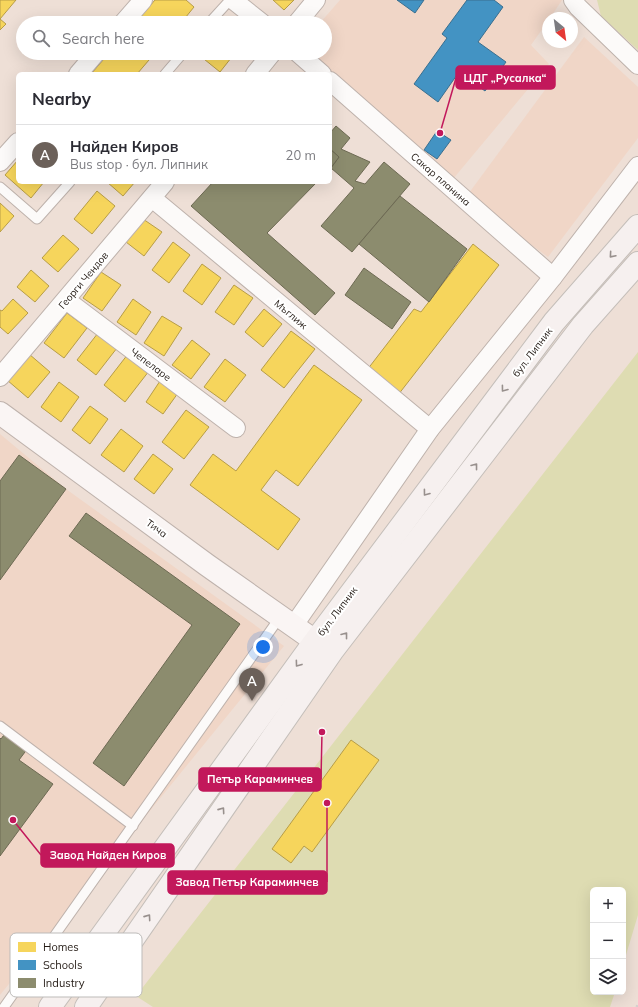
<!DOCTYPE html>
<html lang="en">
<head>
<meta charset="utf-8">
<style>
	:root { --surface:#fff; --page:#f7f7f7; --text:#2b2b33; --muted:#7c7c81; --line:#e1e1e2; --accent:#6b6059 }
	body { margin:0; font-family:Mulish,sans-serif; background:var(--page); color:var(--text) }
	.controls { position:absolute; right:12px; bottom:12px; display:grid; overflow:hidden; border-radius:6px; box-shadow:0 4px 16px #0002 }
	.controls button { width:36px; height:36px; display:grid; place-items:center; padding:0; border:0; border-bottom:1px solid var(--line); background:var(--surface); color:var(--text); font:20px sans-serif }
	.compass { position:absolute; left:542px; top:12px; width:36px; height:36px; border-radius:50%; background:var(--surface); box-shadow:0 4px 16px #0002; rotate:151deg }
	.you { position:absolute; left:263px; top:647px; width:14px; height:14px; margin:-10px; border:3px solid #fff; border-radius:50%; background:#1a73e8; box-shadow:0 0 0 6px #1a73e833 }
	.badge { display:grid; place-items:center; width:26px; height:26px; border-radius:50%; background:var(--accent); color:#fff; font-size:13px; font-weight:700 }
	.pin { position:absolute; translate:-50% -33px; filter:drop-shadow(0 1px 2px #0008) }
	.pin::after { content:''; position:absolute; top:21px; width:14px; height:12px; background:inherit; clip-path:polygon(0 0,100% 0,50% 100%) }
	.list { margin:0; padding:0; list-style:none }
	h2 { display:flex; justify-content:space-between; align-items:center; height:52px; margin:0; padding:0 16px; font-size:17px }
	h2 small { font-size:13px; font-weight:400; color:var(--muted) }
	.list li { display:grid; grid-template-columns:26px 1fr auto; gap:12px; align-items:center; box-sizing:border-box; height:60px; padding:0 16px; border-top:1px solid var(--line) }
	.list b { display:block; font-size:15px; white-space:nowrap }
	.list p { margin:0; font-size:13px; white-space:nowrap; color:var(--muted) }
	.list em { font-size:13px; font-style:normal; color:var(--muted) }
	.icon { flex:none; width:22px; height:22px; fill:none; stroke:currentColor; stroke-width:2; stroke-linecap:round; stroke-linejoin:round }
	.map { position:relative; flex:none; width:638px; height:1007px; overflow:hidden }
	.search { position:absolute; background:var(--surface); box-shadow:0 4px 16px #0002; left:16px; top:16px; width:316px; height:44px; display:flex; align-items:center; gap:10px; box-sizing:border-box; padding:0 14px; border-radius:22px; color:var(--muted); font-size:15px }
	.panel { position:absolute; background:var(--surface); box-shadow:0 4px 16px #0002; left:16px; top:72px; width:316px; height:112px; border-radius:6px }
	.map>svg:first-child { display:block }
</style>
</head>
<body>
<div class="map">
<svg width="638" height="1007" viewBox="0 0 638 1007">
	<rect width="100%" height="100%" fill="#eedfd6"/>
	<g fill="#f0d6c7">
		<path d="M340,0H562L550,18H548V21L531,45L549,64L448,185L298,53H325V23H320Z"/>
		<path d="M584,37L638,87V138L548,257L466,197Z"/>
		<path d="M0,434L66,489L284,646L0,995Z"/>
	</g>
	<g fill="#dedcb2">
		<path d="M597,0H638V50L601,16Z"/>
		<path d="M638,352V915L623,965V890H593V992H615L610,1007H153L136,996Z"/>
	</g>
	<g fill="#f6d55c" stroke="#b79d47">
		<path d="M0,0H16L0,19L6,24L0,30Z"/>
		<path d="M155,0H186L194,7L181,23H135Z"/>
		<path d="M273,0H294L284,10Z"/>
		<path d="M109,53H155L137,74H91Z"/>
		<path d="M201,53H235L220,72L199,55Z"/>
		<path d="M18,160V182H44L31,198L5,175Z"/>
		<path d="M107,182H135L123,196Z"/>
		<path d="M97,191L115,206L92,234L74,219Z"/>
		<path d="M0,203L14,216L0,232Z"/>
		<path d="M143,219L162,232L144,256L126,242Z"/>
		<path d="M63,235L79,249L58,272L42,258Z"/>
		<path d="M173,242L190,255L169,283L152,270Z"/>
		<path d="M473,244L499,265L398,395L367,370L414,309L421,312Z"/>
		<path d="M202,264L221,278L202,305L183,291Z"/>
		<path d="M31,270L49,286L35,302L17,287Z"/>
		<path d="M101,272L121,285L102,311L83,298Z"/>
		<path d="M234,285L253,298L234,325L215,312Z"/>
		<path d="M13,299L28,313L8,334L0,327V310L2,311Z"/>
		<path d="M133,299L151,312L136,335L117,322Z"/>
		<path d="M264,309L282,324L263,347L245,332Z"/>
		<path d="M67,313L87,328L64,358L44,343Z"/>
		<path d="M162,316L182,328L164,356L144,343Z"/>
		<path d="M291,331L315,349L284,388L261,370Z"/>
		<path d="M98,333L117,348L96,375L77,360Z"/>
		<path d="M192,340L210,354L191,379L172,365Z"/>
		<path d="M29,354L50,372L28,398L7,380Z"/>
		<path d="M128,354L149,371L125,402L104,385Z"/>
		<path d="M225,359L246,375L225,402L204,387Z"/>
		<path d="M314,365L362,400L298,486L276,470L261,490L300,519L278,550L190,485L213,454L236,471Z"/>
		<path d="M160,381L178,393L163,414L146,402Z"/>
		<path d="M59,382L79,397L61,422L41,407Z"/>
		<path d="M90,406L108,419L90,444L72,430Z"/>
		<path d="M186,410L209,427L184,459L162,442Z"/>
		<path d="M121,429L143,446L124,472L101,455Z"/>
		<path d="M153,454L173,469L154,494L134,479Z"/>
		<path d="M351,740L379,760L312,852L304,846L291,863L272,849Z"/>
	</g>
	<g fill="#4393c3" stroke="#3a6f8f">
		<path d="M397,0H424L415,13Z"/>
		<path d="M467,0H494L503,7L478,42L506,62L485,91L459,72L438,102L414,84L447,38L442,34Z"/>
		<path d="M437,131L451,140L437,159L424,150Z"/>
	</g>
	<g fill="#8c8c6e" stroke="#6d6a53">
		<path d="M336,126L350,138L341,149L370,162L355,181L365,184L384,162L410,184L352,252L321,226L354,188L331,168L339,157L330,149V133Z"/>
		<path d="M330,149L339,157L330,169Z"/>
		<path d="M213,182H317L267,233L335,293L315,315L191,206Z"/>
		<path d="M400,196L467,249L429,302L359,244Z"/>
		<path d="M364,268L411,302L392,329L345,295Z"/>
		<path d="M19,455L66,489L0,580V481Z"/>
		<path d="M86,513L240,624L124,786L93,763L192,625L69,536Z"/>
		<path d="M6,732L28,748L19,760L53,784L0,856V738L1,739Z"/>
	</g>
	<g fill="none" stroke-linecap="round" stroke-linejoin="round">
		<defs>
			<g id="lane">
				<path d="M209,23L230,0"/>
				<path d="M165,74L183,53"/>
				<path d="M0,187L37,219L70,182"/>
				<path d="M0,726L133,826"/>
				<path d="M4,1007L280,617"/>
			</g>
			<g id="street">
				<path d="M233,0L262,23"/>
				<path d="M573,0L578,7L638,65"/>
				<path d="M123,23L143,0"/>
				<path d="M297,23L316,0"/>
				<path d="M298,53L322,74"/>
				<path d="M78,74L96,53"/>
				<path d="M255,74L272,53"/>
				<path d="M330,81L553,277"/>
				<path d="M0,162L18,142"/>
				<path d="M152,198L430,429"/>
				<path d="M66,300L236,428"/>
				<path d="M0,377L165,182"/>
				<path d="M294,625L430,429L553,277L638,166"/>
			</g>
			<path id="secondary" d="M0,413L207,565L315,641"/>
			<g id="primary">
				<path d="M50,1007L315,641L554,322L638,226"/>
				<path d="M86,1007L333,650L583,325L638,263"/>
			</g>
		</defs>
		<use href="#lane" stroke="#beb2ac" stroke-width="11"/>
		<use href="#street" stroke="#beb2ac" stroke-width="20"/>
		<use href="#secondary" stroke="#beb2ac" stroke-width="24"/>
		<use href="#primary" stroke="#c4beb9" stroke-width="24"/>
		<use href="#lane" stroke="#fcfaf9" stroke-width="9"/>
		<use href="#street" stroke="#fcfaf9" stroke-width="18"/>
		<use href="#secondary" stroke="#faf5f4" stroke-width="22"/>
		<use href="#primary" stroke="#f6f0ef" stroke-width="22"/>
		<path stroke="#d4cfcd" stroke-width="3" stroke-dasharray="2 4" stroke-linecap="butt" d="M637,1007L638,1003"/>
	</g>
	<defs><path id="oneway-chevron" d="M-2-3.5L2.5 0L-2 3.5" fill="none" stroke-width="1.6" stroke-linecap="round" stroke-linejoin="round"/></defs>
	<g stroke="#98908d">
		<use href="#oneway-chevron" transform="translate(612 255) rotate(131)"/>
		<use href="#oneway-chevron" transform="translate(504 389) rotate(127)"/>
		<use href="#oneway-chevron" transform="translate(475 466) rotate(-52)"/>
		<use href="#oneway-chevron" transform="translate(426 493) rotate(127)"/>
		<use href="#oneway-chevron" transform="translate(345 635) rotate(-52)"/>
		<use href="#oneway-chevron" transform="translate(298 664) rotate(126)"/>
		<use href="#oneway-chevron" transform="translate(222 810) rotate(-55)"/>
		<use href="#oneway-chevron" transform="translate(148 917) rotate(-55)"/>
	</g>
	<g text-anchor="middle" stroke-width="4" stroke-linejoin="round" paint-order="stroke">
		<g font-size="10" fill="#241b15" stroke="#fff">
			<text transform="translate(441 179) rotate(41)" y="4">Сакар планина</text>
			<text transform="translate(83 280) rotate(-50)" y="4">Георги Чендов</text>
			<text transform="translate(291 314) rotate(40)" y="4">Мъглиж</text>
			<text transform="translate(532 352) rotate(-53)" y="4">бул. Липник</text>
			<text transform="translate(151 364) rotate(37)" y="4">Чепеларе</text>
			<text transform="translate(157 528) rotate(36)" y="4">Тича</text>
			<text transform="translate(337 611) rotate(-53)" y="4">бул. Липник</text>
		</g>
	</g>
	<rect x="10" y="933" width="132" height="64" rx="6" fill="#fff" stroke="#bdbbb9" stroke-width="1"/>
	<rect x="18" y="942" width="18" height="10" fill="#f6d55c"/>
	<rect x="18" y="960" width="18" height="10" fill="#4393c3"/>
	<rect x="18" y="978" width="18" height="10" fill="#8c8c6e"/>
	<g font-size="11" fill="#241b15">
		<text x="43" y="951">Homes</text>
		<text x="43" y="969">Schools</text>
		<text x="43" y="987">Industry</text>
	</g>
	<path fill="none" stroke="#c2185b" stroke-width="1.5" d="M440 133L456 78M322 732L321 779M13 820L41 855M327 803L327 882"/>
	<g fill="#c2185b" stroke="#fff" stroke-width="1.5">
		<circle cx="440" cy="133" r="4"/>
		<circle cx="322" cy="732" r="4"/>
		<circle cx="13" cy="820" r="4"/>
		<circle cx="327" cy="803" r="4"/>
	</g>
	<g fill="#c2185b" stroke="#c2185b" stroke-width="1.5">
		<rect x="456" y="66" width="99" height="23" rx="4"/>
		<rect x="199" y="768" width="122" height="23" rx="4"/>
		<rect x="41" y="844" width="133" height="23" rx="4"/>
		<rect x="168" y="871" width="159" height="23" rx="4"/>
	</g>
	<g font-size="11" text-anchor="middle" font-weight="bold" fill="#fff">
		<text x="505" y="82">ЦДГ „Русалка“</text>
		<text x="260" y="783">Петър Караминчев</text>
		<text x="108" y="859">Завод Найден Киров</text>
		<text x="247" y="886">Завод Петър Караминчев</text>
	</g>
</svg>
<div class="controls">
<button>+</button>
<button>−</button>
<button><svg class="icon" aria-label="layers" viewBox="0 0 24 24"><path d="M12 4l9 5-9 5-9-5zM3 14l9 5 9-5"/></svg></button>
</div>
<svg class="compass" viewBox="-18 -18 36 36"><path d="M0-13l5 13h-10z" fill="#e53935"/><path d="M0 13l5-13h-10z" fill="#7c7c81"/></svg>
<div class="you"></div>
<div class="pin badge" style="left:252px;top:701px">A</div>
<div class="search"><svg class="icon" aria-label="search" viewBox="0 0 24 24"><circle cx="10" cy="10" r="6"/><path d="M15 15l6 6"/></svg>Search here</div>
<section class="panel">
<h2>Nearby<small></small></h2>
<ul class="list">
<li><span class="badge">A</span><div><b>Найден Киров</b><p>Bus stop · бул. Липник</p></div><em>20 m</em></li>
</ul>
</section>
</div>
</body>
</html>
